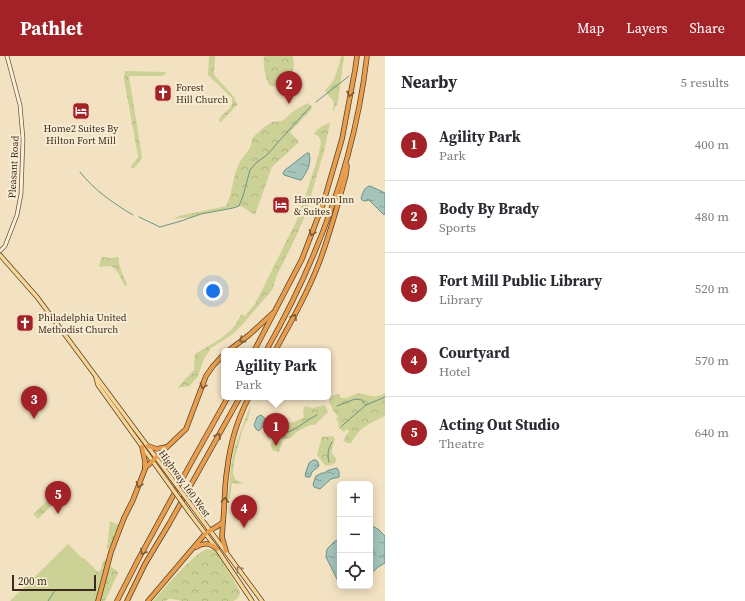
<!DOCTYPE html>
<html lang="en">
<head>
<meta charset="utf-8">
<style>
	:root { --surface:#fff; --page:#f7f7f7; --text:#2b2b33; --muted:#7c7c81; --line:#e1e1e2; --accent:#a22228 }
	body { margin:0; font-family:"Source Serif 4",serif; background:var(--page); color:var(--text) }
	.controls { position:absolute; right:12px; bottom:12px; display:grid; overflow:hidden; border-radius:6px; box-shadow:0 2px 10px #0003 }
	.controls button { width:36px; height:36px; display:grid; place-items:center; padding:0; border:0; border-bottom:1px solid var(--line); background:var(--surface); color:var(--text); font:20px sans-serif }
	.scale { position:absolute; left:12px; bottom:10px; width:84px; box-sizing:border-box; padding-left:4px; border:2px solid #3c2b1d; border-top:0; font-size:11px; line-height:14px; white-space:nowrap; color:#3c2b1d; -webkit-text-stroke:3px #f8ecd3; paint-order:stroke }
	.you { position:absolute; left:213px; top:235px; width:14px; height:14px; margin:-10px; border:3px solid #fff; border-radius:50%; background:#1a73e8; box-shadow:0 0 0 6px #1a73e833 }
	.badge { display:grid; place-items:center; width:26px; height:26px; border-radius:50%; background:var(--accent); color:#fff; font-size:13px; font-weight:700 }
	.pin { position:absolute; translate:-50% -33px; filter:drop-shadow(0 1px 2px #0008) }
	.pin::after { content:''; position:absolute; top:21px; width:14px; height:12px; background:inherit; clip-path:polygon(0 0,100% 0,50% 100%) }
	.popup { position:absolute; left:221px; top:292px; width:110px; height:52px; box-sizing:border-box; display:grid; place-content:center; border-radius:6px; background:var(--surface); filter:drop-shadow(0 1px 3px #0005); font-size:13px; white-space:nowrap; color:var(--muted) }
	.popup b { font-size:15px; color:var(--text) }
	.popup::after { content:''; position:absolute; left:50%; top:100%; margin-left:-8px; border:8px solid transparent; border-top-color:var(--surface) }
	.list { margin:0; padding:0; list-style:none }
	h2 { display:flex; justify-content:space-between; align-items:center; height:52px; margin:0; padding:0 16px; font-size:17px }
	h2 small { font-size:13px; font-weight:400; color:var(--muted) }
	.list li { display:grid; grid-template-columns:26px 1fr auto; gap:12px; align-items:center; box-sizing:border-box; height:72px; padding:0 16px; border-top:1px solid var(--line) }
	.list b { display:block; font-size:15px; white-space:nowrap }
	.list p { margin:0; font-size:13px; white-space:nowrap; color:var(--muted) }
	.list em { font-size:13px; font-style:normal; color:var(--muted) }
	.icon { flex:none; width:22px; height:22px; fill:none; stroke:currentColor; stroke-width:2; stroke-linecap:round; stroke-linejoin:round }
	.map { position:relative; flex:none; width:385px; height:545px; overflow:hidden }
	header { display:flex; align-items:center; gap:24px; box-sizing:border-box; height:56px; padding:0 20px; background:var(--accent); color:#fff }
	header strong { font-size:19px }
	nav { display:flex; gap:22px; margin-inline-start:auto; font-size:14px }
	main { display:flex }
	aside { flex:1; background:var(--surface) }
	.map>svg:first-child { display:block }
</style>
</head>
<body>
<header>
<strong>Pathlet</strong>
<nav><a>Map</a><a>Layers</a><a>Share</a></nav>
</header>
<main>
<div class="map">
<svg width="385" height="545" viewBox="0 0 385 545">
	<defs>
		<pattern id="grass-tufts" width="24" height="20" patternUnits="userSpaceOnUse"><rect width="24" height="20" fill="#ccd195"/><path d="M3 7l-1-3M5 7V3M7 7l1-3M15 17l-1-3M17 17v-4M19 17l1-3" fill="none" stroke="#b0b480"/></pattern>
		<pattern id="forest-crowns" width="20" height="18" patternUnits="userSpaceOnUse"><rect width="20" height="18" fill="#ccd195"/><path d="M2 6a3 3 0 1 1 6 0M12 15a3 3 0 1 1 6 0" fill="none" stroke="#b0b480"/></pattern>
		<pattern id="water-ripples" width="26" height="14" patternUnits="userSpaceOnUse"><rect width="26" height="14" fill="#a5c4ba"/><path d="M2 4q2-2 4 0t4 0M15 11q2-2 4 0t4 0" fill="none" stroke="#889f97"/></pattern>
	</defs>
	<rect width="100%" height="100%" fill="#f2e2c2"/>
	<g fill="url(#grass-tufts)">
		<path d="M283,384L279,396L272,394V391L270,390L272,386Z"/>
		<path d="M49,443L54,447L38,463L33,458Z"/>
	</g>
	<g fill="url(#forest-crowns)">
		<path d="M209,0H215L214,17L215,20L235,42V44L237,47V49L221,66H219V64C224,54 234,54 232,42L208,19Z"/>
		<path d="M264,0H293C293,3 294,7 294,10C292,20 281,32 270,30C265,22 263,10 264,0Z"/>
		<path d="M341,0H344L338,46L333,56L334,46L325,35C327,31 331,29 333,25C337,17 339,9 341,0Z"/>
		<path d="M125,15L165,16L166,17L163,20H129L142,101L141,104L134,112H131V110L138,102V100L124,23Z"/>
		<path d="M308,47L312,52L311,54L290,76L299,86L272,111L255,159L241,150L201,158L194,161L173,163L179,160L226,150C233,137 232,123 238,110C242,99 252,96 252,82L262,73L272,66L282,65L295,54Z"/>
		<path d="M330,67L324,95L305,160L292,189L277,219L272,234L242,269L235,276L224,284L211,292L204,303L197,322L189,330L177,332L194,314L195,298C212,288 234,278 241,258L245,260L255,248L297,164L309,129L318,101L321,87L320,83L318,80L314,78C317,72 324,69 330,67Z"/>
		<path d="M103,201L111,202L117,201L119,202V207L122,217L127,228V230H125C121,224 117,210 109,210C105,210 103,211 99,211L101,203Z"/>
		<path d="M359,337C368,339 376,343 385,337V360C369,368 361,370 351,387H348L343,385L349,375L347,373L344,376L339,372L338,365L336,363L338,361C334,356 331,351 329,345C330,340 334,338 339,338L341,342H346Z"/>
		<path d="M325,349L328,356L315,369H310L298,375L290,382L276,385L267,382V375L274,362C287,367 292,369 304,361L303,354L305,350L313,352Z"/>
		<path d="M250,350H251L248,363L243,372L234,405L233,417L235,423L244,428L232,427L230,443L228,444L231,409L234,393Z"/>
		<path d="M333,380L335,383C334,387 331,392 332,397C332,399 335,400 336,402C338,408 330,409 326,410L317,399L318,395L322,381Z"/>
		<path d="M110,465L116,468H120C119,472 117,473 115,477C113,485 114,488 107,493Z"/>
		<path d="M207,493L214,494L218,498L240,535C240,540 238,543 233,545H182L172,543H168L166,545H153C163,534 195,496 207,493Z"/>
		<path d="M82,502H84L97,515H100L104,504L106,503L107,508L117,515L118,517L105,545H84Z"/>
	</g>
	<path fill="#ccd195" d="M68,488L107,528L101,545H10Z"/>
	<g fill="url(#water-ripples)" stroke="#6b9388">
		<path d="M307,97H309C312,107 307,116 301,124H300L284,119L283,117L285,114Z"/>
		<path d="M370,130L385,137V157L384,159L369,144L365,145L362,144L361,142C363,137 364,131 370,130Z"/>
		<path d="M261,359L267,364V365L259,375L256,373L254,369L257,361Z"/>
		<path d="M313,404H316L318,406L319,410L312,416L310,421H306L305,419L309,407Z"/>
		<path d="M337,412L339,416V421L331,423L320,433L314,431L313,428L316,420L322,417H324L329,414Z"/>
		<path d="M370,469L378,473L385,480V499H383L385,501V507L378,511L372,517L370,518V500L374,499L375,497L370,494Z"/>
		<path d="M338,484L340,486V529L326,501L327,493L335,485Z"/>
	</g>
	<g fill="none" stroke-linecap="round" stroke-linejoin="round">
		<g stroke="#6b9388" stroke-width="1">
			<path d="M316,46L349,20"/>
			<path d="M80,116C94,134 113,147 133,159"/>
			<path d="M139,161L160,171L181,165L201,158L233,152L239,150L243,140L250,114L256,107L268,98L279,85L311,50"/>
			<path d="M337,350L355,343L362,344L366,349"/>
			<path d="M341,371L344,368L366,349L385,341"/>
			<path d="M277,378C294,378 302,366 317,359"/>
			<path d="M329,406C327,398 328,393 332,386"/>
			<path d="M48,545L56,533"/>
		</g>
		<defs>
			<path id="secondary" d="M0,195L5,190L17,159L21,138L23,83L20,49L7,0"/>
			<g id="primary">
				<path d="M0,199L37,241L172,423"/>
				<path d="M96,322L98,329L169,428"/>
				<path d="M192,450L262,545"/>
				<path d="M189,456L217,493L252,545"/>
			</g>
			<g id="highway">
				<path d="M228,295L249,279L273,257"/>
				<path d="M254,295L302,203L323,148L342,83L355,14L357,0"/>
				<path d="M266,295C317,205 355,104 367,0"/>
				<path d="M275,295C291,266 307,238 319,207C330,178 338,148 346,119L347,110"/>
				<path d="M148,390L157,393L166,391"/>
				<path d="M145,412L186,373L206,320L213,310L224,298"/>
				<path d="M223,466L222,481L226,495"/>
				<path d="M196,491C204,486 210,487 217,493"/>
				<path d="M98,545L111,496L124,462L133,444L145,413V405L142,391"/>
				<path d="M117,545L138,504L191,407L228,341"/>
				<path d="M127,545L145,508L169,468L240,341"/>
				<path d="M148,545L205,478C211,473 218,471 223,466C225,449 224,431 227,414C230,388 237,364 249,341"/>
			</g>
		</defs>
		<use href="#secondary" stroke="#6f533b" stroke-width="4.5"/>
		<use href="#primary" stroke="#5b402c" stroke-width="5"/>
		<use href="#highway" stroke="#5b402c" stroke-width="5.5"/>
		<use href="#secondary" stroke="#fbefd7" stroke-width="3"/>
		<use href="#primary" stroke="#f8d697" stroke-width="3.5"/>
		<use href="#highway" stroke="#e89e4c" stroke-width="4"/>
		<defs>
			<g id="primary-bridge">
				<path d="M172,423L192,450"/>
				<path d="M169,428L189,456"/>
			</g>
		</defs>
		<use href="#primary-bridge" stroke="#5b402c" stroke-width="5" stroke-linecap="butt"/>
		<use href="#primary-bridge" stroke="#f8d697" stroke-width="3.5"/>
	</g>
	<defs><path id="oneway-chevron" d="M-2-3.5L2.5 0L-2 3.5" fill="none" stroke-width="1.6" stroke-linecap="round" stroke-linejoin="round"/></defs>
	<g stroke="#815930">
		<use href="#oneway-chevron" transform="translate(350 38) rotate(101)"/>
		<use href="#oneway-chevron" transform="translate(312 177) rotate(111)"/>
		<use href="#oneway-chevron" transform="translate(294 261) rotate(-61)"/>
		<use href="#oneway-chevron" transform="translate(242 284) rotate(143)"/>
		<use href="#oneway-chevron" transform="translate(203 330) rotate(111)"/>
		<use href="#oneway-chevron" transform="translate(218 380) rotate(-60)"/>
		<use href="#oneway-chevron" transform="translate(139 429) rotate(111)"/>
		<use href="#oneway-chevron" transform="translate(225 444) rotate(-87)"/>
		<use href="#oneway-chevron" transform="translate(143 496) rotate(119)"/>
	</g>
	<use stroke="#9a805a" href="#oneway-chevron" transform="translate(239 513) rotate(-127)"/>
	<defs>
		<symbol id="church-square" viewBox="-11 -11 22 22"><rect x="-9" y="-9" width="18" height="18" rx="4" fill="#a22228" stroke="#f8ecd3"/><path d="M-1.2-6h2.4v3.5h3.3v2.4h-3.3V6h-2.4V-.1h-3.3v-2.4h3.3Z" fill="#fff"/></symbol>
		<symbol id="hotel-square" viewBox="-11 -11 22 22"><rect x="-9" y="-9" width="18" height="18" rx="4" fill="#a22228" stroke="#f8ecd3"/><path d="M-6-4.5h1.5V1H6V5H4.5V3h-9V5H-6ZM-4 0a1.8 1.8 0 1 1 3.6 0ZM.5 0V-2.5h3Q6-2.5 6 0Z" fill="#fff"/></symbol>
	</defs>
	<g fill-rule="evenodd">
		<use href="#church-square" x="153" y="27" width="20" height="20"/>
		<use href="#hotel-square" x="71" y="45" width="20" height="20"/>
		<use href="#hotel-square" x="271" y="139" width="20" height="20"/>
		<use href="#church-square" x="15" y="257" width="20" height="20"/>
	</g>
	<g text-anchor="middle" stroke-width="4" stroke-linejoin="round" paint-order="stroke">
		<g font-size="10" fill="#3c2b1d" stroke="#f8ecd3" text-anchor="start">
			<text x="176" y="35">Forest<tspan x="176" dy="12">Hill Church</tspan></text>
			<text x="81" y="76" text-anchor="middle">Home2 Suites By<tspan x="81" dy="12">Hilton Fort Mill</tspan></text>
			<text x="294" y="147">Hampton Inn<tspan x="294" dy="12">&amp; Suites</tspan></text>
			<text x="38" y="265">Philadelphia United<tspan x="38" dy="12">Methodist Church</tspan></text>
		</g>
		<g font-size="10" fill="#3c2b1d" stroke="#f8ecd3">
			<text transform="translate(13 111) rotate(-87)" y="4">Pleasant Road</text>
			<text transform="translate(185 427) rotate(54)" y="4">Highway 160 West</text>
		</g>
	</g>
</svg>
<div class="controls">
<button>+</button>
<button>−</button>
<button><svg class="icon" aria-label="locate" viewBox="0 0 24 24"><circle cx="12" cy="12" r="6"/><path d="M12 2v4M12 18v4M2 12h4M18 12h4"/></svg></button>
</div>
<div class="scale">200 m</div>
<div class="you"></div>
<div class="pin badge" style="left:276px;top:390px">1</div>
<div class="popup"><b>Agility Park</b>Park</div>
<div class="pin badge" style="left:289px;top:48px">2</div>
<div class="pin badge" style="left:34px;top:363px">3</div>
<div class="pin badge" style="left:244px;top:472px">4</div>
<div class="pin badge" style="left:58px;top:458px">5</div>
</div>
<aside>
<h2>Nearby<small>5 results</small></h2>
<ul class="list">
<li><span class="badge">1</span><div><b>Agility Park</b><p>Park</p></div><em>400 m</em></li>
<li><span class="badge">2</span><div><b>Body By Brady</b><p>Sports</p></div><em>480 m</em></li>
<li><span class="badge">3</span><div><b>Fort Mill Public Library</b><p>Library</p></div><em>520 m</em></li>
<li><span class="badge">4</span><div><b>Courtyard</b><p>Hotel</p></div><em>570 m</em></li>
<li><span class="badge">5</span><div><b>Acting Out Studio</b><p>Theatre</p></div><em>640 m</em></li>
</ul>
</aside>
</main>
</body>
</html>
